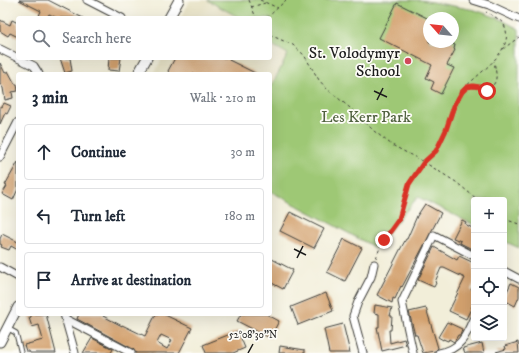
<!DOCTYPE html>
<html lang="en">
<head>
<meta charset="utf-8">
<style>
	:root { --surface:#fff; --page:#f6f6f7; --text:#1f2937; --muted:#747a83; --line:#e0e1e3 }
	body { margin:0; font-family:"IM FELL DW Pica",serif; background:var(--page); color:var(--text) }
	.controls { position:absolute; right:12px; bottom:12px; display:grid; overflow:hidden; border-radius:4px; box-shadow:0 4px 16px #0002 }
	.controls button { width:36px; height:36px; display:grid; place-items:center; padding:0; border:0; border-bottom:1px solid var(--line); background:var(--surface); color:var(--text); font:20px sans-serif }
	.compass { position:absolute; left:423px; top:12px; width:36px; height:36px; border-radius:50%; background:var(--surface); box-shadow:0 4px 16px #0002; rotate:297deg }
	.stop { position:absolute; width:12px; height:12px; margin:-9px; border:3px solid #d93025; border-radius:50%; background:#fff }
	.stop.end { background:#d93025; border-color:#fff; box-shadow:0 1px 4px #0008 }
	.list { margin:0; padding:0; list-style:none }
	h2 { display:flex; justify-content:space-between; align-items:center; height:52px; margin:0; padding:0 16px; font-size:17px }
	h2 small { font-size:13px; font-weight:400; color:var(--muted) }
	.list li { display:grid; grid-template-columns:26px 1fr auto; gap:12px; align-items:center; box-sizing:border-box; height:56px; margin:0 8px 8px; padding:0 8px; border:1px solid var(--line); border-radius:4px }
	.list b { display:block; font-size:15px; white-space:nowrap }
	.list em { font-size:13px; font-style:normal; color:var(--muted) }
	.icon { flex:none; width:22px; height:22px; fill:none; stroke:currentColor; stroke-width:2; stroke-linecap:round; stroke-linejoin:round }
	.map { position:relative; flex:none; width:519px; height:353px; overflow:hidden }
	.search { position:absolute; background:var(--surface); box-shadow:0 4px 16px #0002; left:16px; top:16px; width:256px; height:44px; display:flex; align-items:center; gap:10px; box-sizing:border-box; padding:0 14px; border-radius:4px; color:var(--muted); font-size:15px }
	.panel { position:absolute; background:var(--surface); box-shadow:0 4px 16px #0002; left:16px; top:72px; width:256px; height:244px; border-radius:4px }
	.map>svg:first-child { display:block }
</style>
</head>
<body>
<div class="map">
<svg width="519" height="353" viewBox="0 0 519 353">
	<rect width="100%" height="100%" fill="#fdfcf7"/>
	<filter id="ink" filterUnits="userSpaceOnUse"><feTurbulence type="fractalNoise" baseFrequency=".025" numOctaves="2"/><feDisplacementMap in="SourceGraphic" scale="8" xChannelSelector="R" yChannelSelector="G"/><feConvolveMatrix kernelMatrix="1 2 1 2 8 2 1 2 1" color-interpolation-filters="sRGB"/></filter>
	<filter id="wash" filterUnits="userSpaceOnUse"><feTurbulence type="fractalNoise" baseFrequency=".012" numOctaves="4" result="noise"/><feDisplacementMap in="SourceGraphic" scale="16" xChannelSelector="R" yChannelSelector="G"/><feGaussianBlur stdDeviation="0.9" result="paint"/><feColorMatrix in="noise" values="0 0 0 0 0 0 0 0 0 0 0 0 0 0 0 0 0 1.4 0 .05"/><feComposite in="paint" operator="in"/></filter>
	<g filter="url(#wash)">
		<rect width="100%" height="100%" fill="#f2eed9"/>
		<g fill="#e2dcba">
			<path d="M190,0H207L240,18H181Z"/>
			<path d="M270,44L288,54L270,89V74H154L162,58H270Z"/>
		</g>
		<path fill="#9ec874" stroke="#5d7248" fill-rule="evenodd" d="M207,0H421L475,10L498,18L519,29V248L504,241V200H474V225L418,197L399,219L376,248L270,191V89L288,54L270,44V18H240ZM429,18H453V42H429Z"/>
		<g id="blocks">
			<g fill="#d3a16e" fill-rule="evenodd">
				<path d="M19,0H48L83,18H57L49,14L47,18H38L41,11Z"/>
				<path d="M397,3L429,19V42H453V44L455,45L454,49L455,50L447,65L454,68L441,94L431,89L434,82L426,78L432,65L379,38Z"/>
				<path d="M0,20L10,25L12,20L18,23V37L10,33L8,36L0,31Z"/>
				<path d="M60,58H70L72,71L65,73Z"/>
				<path d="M109,58H121L119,71L108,70Z"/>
				<path d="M175,58H230L229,60L257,74H223L219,72L218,74H170L168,71Z"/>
				<path d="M0,63L5,73L8,71L15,84H17L18,91L12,92L13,98L5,100L3,88L0,84Z"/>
				<path d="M4,103L11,106L7,114L5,113L0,124V106L2,107Z"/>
				<path d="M18,162V189L13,200L2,194L7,186L5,185Z"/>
				<path d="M425,204L441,213L402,287L401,286L395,299L393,298L392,303L377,295L401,248L406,239H407L417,216Z"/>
				<path d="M290,212L324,229L314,248L280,231Z"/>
				<path d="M462,220L466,222L465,224L474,229V250L460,243L461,241L453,238Z"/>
				<path d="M2,234L18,242V250L11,246L9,250L1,247L2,245L0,244V239Z"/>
				<path d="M344,239L362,248L345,281L327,272Z"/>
				<path d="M434,247L457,260L459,256L474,263V284L471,290L474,292V302L466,319L449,311L465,278L444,268H441L435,282L436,283L434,287L418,280Z"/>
				<path d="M270,258L293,270L283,289L270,282Z"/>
				<path d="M511,283L519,287V297L515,306L504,300V298Z"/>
				<path d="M326,293L333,311L298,325L291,307Z"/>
				<path d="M375,305L392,308L390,316H392L391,330H389L390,343L404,339L406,345L382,351L377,327H379V314L374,313Z"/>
				<path d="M426,308L438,348L435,351L423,353L417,335H415L409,312Z"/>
				<path d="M31,314H46L56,353H30L29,351H26L24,345L43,340L39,325L32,327L29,318L31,317Z"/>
				<path d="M79,314H104L103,316L122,326V325L145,336L156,314H163L192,328L179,353H136L133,349L77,319ZM161,335L172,340L167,349L157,343Z"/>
				<path d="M241,314H266L279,321L270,338L237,321Z"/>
				<path d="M447,322L462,329L460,335H458L454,342L449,339L448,341L443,339V340L438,337Z"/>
				<path d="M343,324L350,353H329L324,329Z"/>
				<path d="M238,331L245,348L233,353H206L203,345Z"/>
				<path d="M92,338L113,349L111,353H83Z"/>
				<path d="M518,342L519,353H497L496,352L506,349L505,346Z"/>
				<path d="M482,343L484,353H465L463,348Z"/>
				<path d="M280,346L305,350V353H279Z"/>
			</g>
		</g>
	</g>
	<g filter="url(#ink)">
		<use href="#blocks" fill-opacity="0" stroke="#3c3c38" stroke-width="1"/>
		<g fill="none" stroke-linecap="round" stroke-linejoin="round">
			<defs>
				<path id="service" d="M7,328L16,333L21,353"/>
				<g id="minor">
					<path d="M87,0L122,18"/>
					<path d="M473,0L489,5L519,19"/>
					<path d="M0,49L18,58"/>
					<path d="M18,58L34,66L39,74"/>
					<path d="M0,157L18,122"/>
					<path d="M0,267L18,277"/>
					<path d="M504,271L519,279"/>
					<path d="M64,314L75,353"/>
					<path d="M66,319L131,353"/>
					<path d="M363,353L353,316L358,302L371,277L374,264"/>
					<path d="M413,353L402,302L434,235L474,256"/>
					<path d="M439,353C461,349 466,336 474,317"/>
				</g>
				<g id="tertiary">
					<path d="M169,18L179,0"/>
					<path d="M138,74L147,58"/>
					<path d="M0,342L18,307"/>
				</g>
			</defs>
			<use href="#service" stroke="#3c3c38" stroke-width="5.5"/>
			<use href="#minor" stroke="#3c3c38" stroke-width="9"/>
			<use href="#tertiary" stroke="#3c3c38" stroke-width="11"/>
			<g stroke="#3c3c38" stroke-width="1" stroke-dasharray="3 3" stroke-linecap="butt">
				<path d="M249,0L256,18"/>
				<path d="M260,0L278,8"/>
				<path d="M251,7L265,3"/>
				<path d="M267,18L286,0"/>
				<path d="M270,35L293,45L304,55L319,80L327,89L355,112L374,131L392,145L424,162C428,159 432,155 435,152C448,136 450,109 461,92C474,75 515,53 505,27C503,20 491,15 486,12"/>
				<path d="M503,49L519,37"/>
				<path d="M467,87H480L487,91C500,81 496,75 494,61"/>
				<path d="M504,219L519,224"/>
				<path d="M376,258L383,240L399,219L409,184L424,162L456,182L478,200"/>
			</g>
			<use href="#service" stroke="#fff" stroke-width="3.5"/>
			<use href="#minor" stroke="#fff" stroke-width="7"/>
			<use href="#tertiary" stroke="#fff" stroke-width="9"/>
		</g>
	</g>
	<g fill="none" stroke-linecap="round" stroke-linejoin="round" filter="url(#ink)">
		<path stroke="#d93025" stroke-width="5" d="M384,240L399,219L409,184L424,162L436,151L446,130L454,106L462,92L467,87L473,86L480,87L487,91"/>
	</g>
	<path fill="none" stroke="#1c1c1c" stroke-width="1.5" d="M374,91L387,97M377,100L383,88M294,249L306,255M297,258L303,246M248,353L253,344"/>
	<circle fill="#d1495b" stroke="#fdfcf7" stroke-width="1.5" cx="408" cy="61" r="4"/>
	<g text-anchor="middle" stroke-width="3.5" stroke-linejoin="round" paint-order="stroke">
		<g font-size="16" fill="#1c1c1c" stroke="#fdfcf7" text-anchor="end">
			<text x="400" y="58">St. Volodymyr<tspan x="400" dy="18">School</tspan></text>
		</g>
		<g font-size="16" fill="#50613f" stroke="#fdfcf7">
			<text x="366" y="122">Les Kerr Park</text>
		</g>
	</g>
	<g font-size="10" text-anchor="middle" fill="#1c1c1c" stroke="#fdfcf7" stroke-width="3.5" stroke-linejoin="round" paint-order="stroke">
		<text x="253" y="338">52°08'30"N</text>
	</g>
</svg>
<div class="controls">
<button>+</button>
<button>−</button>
<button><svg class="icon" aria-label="locate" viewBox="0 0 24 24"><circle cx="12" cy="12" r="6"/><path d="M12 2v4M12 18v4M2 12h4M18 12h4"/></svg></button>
<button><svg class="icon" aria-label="layers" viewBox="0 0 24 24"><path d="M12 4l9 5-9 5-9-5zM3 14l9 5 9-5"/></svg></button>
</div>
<svg class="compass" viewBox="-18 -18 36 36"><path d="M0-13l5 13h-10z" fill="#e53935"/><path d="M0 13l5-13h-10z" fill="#747a83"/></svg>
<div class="stop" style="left:487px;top:91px"></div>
<div class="stop end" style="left:384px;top:240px"></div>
<div class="search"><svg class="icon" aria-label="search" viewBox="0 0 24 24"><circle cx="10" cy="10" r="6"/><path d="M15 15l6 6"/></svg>Search here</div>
<section class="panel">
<h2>3 min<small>Walk · 210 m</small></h2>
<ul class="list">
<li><svg class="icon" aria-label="ahead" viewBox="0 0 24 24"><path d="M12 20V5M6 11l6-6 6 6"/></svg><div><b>Continue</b></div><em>30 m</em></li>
<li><svg class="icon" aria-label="left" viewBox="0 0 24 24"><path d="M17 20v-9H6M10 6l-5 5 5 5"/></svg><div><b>Turn left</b></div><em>180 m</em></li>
<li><svg class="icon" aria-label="arrive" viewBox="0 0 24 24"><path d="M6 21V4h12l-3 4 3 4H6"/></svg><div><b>Arrive at destination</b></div></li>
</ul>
</section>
</div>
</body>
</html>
